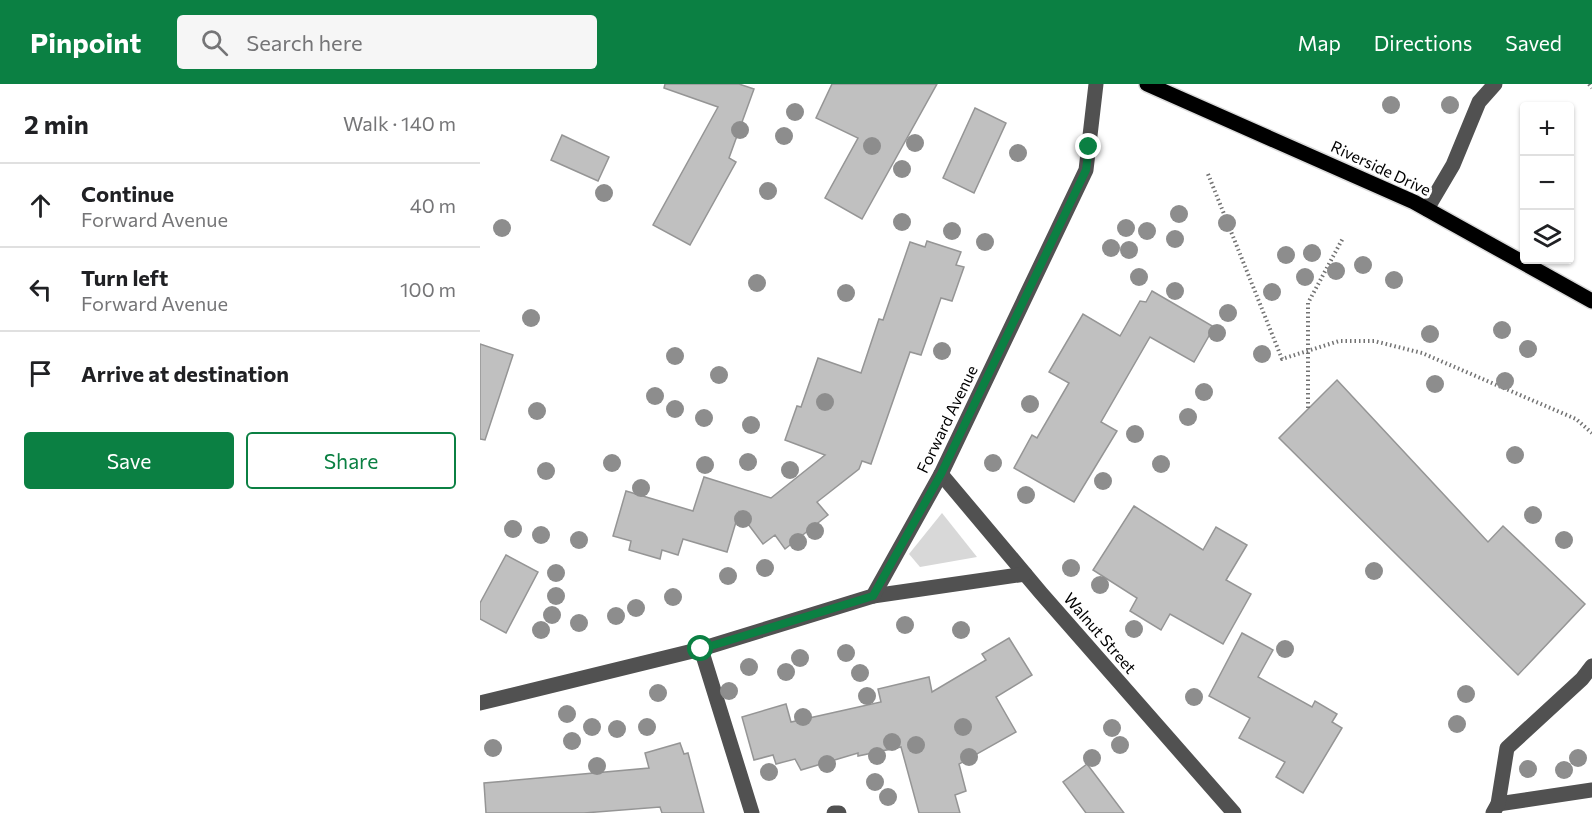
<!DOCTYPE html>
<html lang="en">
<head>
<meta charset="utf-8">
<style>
	:root { --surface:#fff; --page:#f6f6f6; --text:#202124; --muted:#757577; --line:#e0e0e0; --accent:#0b8043 }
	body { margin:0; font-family:Commissioner,sans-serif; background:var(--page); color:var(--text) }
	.controls { position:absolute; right:18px; top:18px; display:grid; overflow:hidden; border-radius:6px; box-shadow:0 2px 4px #0004 }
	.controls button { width:54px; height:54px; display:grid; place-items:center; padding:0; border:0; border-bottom:2px solid var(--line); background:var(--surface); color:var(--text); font:30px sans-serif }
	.stop { position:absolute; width:18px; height:18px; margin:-14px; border:4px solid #0b8043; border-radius:50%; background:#fff }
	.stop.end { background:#0b8043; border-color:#fff; box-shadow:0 2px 6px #0008 }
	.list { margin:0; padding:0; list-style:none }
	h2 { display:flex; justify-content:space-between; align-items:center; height:78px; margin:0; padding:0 24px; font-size:26px }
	h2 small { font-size:20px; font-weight:400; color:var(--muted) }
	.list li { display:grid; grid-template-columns:39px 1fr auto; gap:18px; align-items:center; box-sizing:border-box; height:84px; padding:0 24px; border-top:2px solid var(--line) }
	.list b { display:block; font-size:22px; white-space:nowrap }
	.list p { margin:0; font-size:20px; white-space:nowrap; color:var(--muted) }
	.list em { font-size:20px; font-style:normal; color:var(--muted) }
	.actions { display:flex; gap:12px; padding:18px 24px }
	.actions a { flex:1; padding:14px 0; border:2px solid var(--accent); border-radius:6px; text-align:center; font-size:21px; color:var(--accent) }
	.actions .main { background:var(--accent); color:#fff }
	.icon { flex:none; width:33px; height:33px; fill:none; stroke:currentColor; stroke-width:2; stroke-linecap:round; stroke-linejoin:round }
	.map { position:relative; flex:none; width:1112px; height:729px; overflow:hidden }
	header { display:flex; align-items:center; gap:36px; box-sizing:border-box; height:84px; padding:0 30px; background:var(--accent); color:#fff }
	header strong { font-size:28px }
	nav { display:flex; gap:33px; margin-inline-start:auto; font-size:21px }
	.search { width:420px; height:54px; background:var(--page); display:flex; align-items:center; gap:15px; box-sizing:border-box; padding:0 21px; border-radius:6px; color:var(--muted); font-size:22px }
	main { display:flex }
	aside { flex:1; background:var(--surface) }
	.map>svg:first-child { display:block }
</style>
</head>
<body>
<header>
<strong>Pinpoint</strong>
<div class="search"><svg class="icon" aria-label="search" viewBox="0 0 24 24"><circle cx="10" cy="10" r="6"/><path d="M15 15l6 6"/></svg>Search here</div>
<nav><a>Map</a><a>Directions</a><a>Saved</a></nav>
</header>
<main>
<aside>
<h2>2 min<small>Walk · 140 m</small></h2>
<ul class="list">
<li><svg class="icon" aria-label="ahead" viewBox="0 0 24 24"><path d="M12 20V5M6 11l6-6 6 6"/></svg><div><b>Continue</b><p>Forward Avenue</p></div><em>40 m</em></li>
<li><svg class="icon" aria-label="left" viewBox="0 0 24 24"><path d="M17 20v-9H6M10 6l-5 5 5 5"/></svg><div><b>Turn left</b><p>Forward Avenue</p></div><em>100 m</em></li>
<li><svg class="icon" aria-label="arrive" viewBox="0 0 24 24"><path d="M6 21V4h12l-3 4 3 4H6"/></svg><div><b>Arrive at destination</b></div></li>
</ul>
<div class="actions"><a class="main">Save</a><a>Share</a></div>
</aside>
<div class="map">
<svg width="1112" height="729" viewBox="0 0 1112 729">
	<rect width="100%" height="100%" fill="#fff"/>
	<path fill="#d8d8d8" d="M462,429L497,473L440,483L429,470Z"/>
	<g fill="#c0c0c0" stroke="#959595" stroke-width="1.5">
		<path d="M185,0H259L274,5L249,74L256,78L210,161L173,141L238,23L184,4Z"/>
		<path d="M352,0H457L382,135L345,114L378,54L336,34Z"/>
		<path d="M495,24L526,39L494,109L463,94Z"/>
		<path d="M82,51L129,73L118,97L71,76Z"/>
		<path d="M447,157L481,168L476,181L484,183L472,217L461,214L441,271L430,268L391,380L382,377L379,385L337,418L348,431L305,465L295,451L283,460L259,428L247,468L203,455L198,471L182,466L180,475L149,466L151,457L133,452L146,407L213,427L224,393L291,414L345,371L305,356L317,322L321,323L338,274L381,289L399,235L403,236L430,158L445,163Z"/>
		<path d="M672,207L734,243L714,278L670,253L621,338L637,347L594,418L534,384L552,351L557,354L589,299L569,288L603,230L640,252L660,217L666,218Z"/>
		<path d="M0,260L33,271L5,356L0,355Z"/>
		<path d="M857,296L1008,458L1023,442L1105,520L1038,591L799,354Z"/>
		<path d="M654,422L723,466L736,443L767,461L746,496L771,510L743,560L690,530L681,546L650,527L657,514L613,486Z"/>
		<path d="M26,471L58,488L26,549L0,535V519Z"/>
		<path d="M762,549L793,566L778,593L832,623L835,617L857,630L852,638L862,644L823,709L796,693L805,678L759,654L770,634L729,612Z"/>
		<path d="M529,554L552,591L516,613L536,648L479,680L486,707L475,711L480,729H439L421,663L378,672V669L321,686L315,675L296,680L293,671L274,676L262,633L306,620L311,638L401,618L398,605L449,593L452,608L506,576L502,570Z"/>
		<path d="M200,659L204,670L208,669L224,729H182L180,723L104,729H6L4,699L169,684L165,669Z"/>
		<path d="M607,680L644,729H606L583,698Z"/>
	</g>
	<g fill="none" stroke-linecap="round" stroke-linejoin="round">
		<defs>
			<path id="major" d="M667,0L934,118L1112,217"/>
		</defs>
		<use href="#major" stroke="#dbdbdb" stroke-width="18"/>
		<g stroke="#737373" stroke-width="4" stroke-dasharray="1.5 3" stroke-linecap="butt">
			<path d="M1109,0L1112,4"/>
			<path d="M728,90L802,275L859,257H894L942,269L1096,335L1112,349"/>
			<path d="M828,324V219L863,154"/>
		</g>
		<g stroke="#515151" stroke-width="15">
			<path d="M947,125L973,81L999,18L1015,0"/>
			<path d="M461,390L561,509L754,729"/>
			<path d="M393,512L545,490"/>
			<path d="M221,565L272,729"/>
			<path d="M0,619L221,565L393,512L461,390L606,86L616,0"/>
			<path d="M1018,720L1112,706"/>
			<path d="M354,729H359"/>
			<path d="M1013,729L1018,720L1027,664L1102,595L1112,582"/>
		</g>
		<use href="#major" stroke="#000" stroke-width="15"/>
	</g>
	<g fill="#8d8d8d">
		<circle cx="911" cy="21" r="9"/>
		<circle cx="970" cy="21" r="9"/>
		<circle cx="315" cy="28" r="9"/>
		<circle cx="260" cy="46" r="9"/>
		<circle cx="304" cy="52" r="9"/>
		<circle cx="435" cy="59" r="9"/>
		<circle cx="392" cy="62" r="9"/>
		<circle cx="538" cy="69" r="9"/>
		<circle cx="422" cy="85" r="9"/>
		<circle cx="288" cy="107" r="9"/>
		<circle cx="124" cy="109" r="9"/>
		<circle cx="699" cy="130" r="9"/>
		<circle cx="422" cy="138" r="9"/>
		<circle cx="747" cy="139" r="9"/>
		<circle cx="22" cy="144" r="9"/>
		<circle cx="646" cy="144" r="9"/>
		<circle cx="472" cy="147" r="9"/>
		<circle cx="667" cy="147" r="9"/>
		<circle cx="695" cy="155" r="9"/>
		<circle cx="505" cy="158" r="9"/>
		<circle cx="631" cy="164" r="9"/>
		<circle cx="649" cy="166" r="9"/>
		<circle cx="832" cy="169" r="9"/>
		<circle cx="806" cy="171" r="9"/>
		<circle cx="883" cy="181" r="9"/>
		<circle cx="856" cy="187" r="9"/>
		<circle cx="659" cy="193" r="9"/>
		<circle cx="825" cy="193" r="9"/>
		<circle cx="914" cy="196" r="9"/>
		<circle cx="277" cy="199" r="9"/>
		<circle cx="695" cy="207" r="9"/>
		<circle cx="792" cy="208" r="9"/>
		<circle cx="366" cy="209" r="9"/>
		<circle cx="748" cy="229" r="9"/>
		<circle cx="51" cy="234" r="9"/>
		<circle cx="1022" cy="246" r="9"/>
		<circle cx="737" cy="249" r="9"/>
		<circle cx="950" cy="250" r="9"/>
		<circle cx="1048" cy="265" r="9"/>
		<circle cx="462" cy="267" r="9"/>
		<circle cx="782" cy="270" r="9"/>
		<circle cx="195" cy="272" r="9"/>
		<circle cx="239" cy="291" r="9"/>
		<circle cx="1025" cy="297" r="9"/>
		<circle cx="955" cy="300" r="9"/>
		<circle cx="724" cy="308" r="9"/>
		<circle cx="175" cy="312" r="9"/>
		<circle cx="345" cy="318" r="9"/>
		<circle cx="550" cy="320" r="9"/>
		<circle cx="195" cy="325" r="9"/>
		<circle cx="57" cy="327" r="9"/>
		<circle cx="708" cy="333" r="9"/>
		<circle cx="224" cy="334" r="9"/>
		<circle cx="271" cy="341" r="9"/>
		<circle cx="655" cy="350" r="9"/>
		<circle cx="1035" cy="371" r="9"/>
		<circle cx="268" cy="378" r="9"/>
		<circle cx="132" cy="379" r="9"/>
		<circle cx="513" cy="379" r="9"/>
		<circle cx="681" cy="380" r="9"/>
		<circle cx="225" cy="381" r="9"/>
		<circle cx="310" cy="386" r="9"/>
		<circle cx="66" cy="387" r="9"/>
		<circle cx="623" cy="397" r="9"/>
		<circle cx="161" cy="404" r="9"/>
		<circle cx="546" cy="411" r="9"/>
		<circle cx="1053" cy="431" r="9"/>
		<circle cx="263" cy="435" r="9"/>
		<circle cx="33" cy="445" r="9"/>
		<circle cx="335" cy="447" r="9"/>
		<circle cx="61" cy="451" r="9"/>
		<circle cx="99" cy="456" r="9"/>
		<circle cx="1084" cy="456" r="9"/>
		<circle cx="318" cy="458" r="9"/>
		<circle cx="285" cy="484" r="9"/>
		<circle cx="591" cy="484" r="9"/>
		<circle cx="894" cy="487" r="9"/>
		<circle cx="76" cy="489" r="9"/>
		<circle cx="248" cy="492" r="9"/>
		<circle cx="620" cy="501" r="9"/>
		<circle cx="76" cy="512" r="9"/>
		<circle cx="193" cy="513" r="9"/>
		<circle cx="156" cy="524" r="9"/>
		<circle cx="72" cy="531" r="9"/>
		<circle cx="136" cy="532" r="9"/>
		<circle cx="99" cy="539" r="9"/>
		<circle cx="425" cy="541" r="9"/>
		<circle cx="654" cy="545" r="9"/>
		<circle cx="61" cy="546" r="9"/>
		<circle cx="481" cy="546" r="9"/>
		<circle cx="805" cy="565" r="9"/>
		<circle cx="366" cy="569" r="9"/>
		<circle cx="320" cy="574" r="9"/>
		<circle cx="269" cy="583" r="9"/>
		<circle cx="306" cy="588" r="9"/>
		<circle cx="380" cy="589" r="9"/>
		<circle cx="249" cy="607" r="9"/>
		<circle cx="178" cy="609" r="9"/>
		<circle cx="986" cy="610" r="9"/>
		<circle cx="387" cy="612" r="9"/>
		<circle cx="714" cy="613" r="9"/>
		<circle cx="87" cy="630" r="9"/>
		<circle cx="323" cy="633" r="9"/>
		<circle cx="977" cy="640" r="9"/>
		<circle cx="112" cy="643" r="9"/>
		<circle cx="167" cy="643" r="9"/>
		<circle cx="483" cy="643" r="9"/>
		<circle cx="632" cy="644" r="9"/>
		<circle cx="137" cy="645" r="9"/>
		<circle cx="92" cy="657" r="9"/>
		<circle cx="412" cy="658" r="9"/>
		<circle cx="436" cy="661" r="9"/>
		<circle cx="640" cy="661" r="9"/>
		<circle cx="13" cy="664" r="9"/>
		<circle cx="397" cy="672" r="9"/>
		<circle cx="489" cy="673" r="9"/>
		<circle cx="612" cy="674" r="9"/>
		<circle cx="1098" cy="674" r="9"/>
		<circle cx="347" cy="680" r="9"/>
		<circle cx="117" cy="682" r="9"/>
		<circle cx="1048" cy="685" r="9"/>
		<circle cx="1084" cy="686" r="9"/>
		<circle cx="289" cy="688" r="9"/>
		<circle cx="395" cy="698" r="9"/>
		<circle cx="408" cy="713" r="9"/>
	</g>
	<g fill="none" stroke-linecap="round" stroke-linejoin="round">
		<path stroke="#0b8043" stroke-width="8" d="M221,565L393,512L461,390L606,86L609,63"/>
	</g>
	<g text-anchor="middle" stroke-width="6" stroke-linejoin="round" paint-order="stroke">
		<g font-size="16" fill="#000" stroke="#fff">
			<text transform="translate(901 84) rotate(25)" y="6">Riverside Drive</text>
			<text transform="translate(467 335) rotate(-64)" y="6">Forward Avenue</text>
			<text transform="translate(620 549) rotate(49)" y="6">Walnut Street</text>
		</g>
	</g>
</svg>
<div class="controls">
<button>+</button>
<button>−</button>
<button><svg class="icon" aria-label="layers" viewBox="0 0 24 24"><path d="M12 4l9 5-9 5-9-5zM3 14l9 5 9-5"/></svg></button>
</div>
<div class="stop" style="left:221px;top:565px"></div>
<div class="stop end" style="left:609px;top:63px"></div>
</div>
</main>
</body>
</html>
